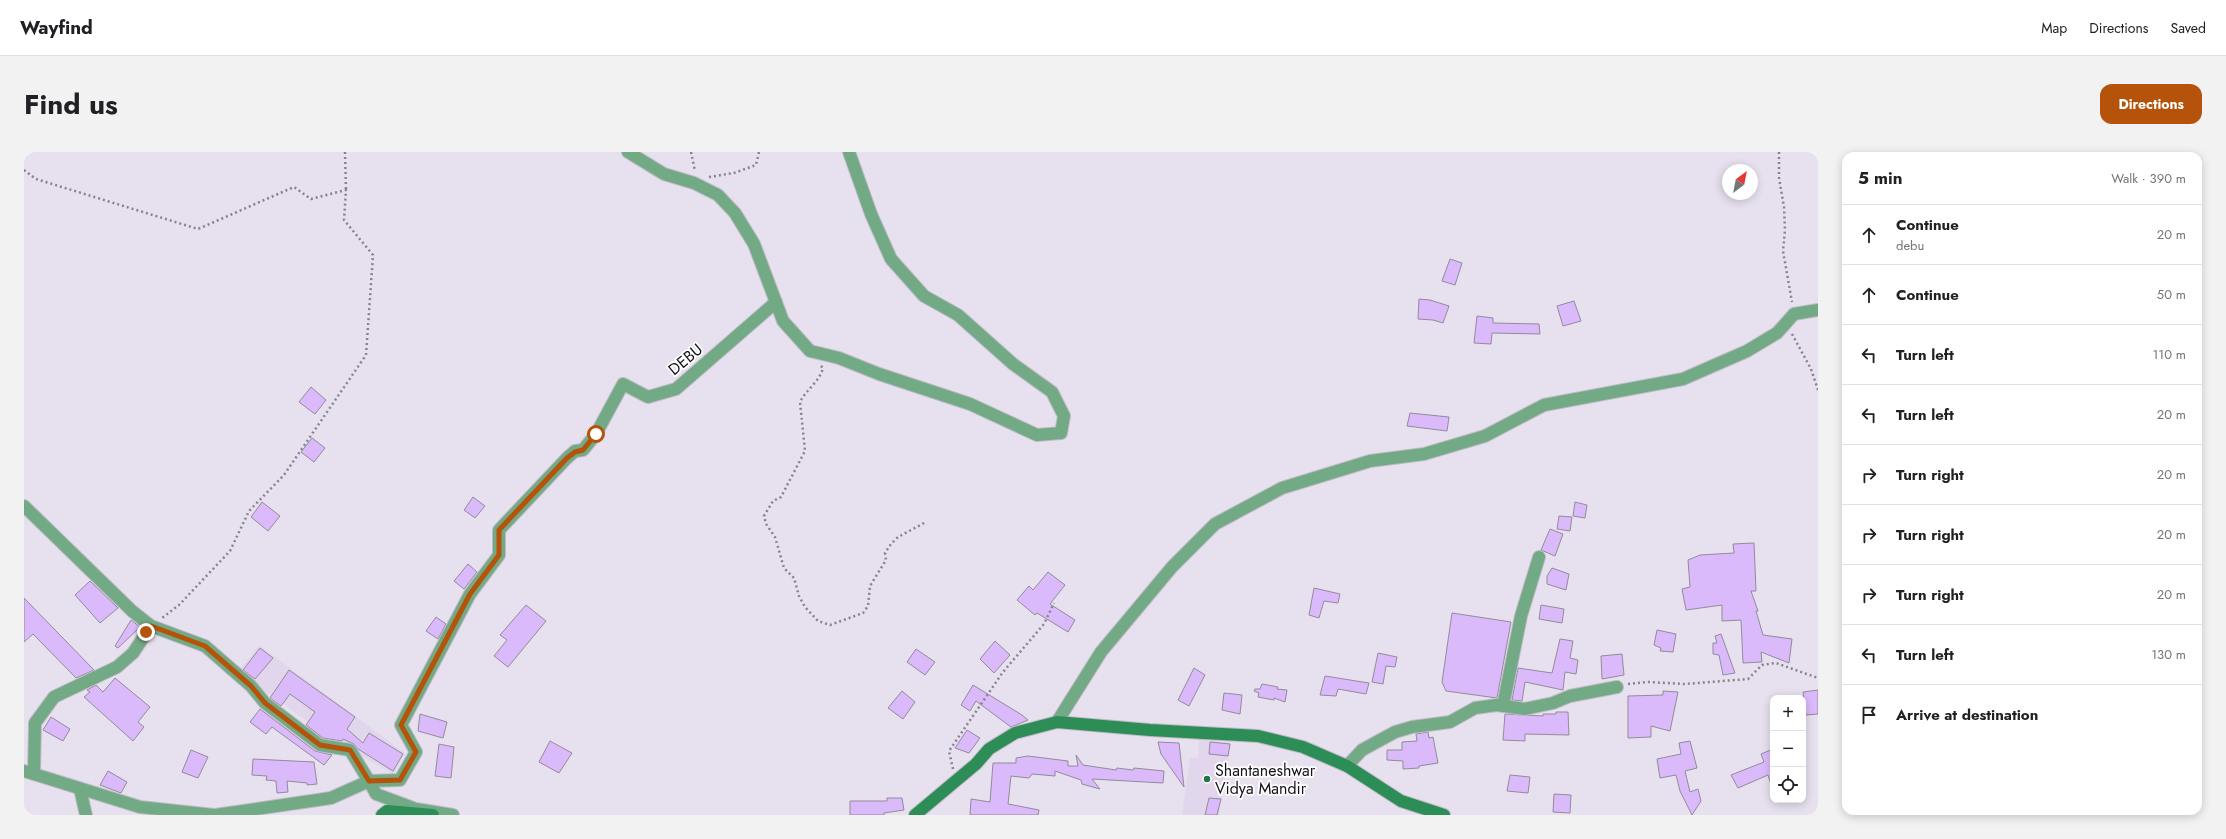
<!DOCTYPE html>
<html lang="en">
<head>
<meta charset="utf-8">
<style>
	:root { --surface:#fff; --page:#f2f2f2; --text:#202124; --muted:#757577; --line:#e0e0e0; --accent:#b45309 }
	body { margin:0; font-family:Jost,sans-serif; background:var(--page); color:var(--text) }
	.controls { position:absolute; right:12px; bottom:12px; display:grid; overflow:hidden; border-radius:8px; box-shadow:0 2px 10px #0003 }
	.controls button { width:36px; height:36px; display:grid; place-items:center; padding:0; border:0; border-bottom:1px solid var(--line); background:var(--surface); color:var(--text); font:20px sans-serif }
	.compass { position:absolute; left:1698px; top:12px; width:36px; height:36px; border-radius:50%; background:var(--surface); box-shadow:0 2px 10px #0003; rotate:32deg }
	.stop { position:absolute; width:12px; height:12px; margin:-9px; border:3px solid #b45309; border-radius:50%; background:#fff }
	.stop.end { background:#b45309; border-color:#fff; box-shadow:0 1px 4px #0008 }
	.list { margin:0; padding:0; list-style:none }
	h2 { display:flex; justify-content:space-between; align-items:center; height:52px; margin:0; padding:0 16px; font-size:17px }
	h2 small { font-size:13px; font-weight:400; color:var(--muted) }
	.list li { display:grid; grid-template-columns:26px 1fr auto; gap:12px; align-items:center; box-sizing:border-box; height:60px; padding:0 16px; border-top:1px solid var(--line) }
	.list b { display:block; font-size:15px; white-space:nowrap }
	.list p { margin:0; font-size:13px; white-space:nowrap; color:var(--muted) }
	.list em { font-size:13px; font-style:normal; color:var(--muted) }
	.icon { flex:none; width:22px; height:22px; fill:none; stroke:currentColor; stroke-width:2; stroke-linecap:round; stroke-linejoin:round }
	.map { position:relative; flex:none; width:1794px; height:663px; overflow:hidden; border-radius:12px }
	header { display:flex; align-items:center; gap:24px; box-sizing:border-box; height:56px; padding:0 20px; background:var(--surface); border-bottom:1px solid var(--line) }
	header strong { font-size:19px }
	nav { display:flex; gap:22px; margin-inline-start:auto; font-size:14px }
	.intro { display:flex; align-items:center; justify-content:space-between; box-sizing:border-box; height:96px; padding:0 24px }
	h1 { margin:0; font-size:28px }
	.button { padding:10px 18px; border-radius:12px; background:var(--accent); color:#fff; font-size:14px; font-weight:700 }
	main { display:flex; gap:24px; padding:0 24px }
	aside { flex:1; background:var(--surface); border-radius:12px; box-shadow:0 2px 10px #0003 }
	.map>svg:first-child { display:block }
</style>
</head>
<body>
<header>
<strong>Wayfind</strong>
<nav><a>Map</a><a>Directions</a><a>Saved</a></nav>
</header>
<div class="intro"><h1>Find us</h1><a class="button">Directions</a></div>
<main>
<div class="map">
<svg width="1794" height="663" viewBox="0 0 1794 663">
	<rect width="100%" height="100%" fill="#e7e0ee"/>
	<g fill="#e1d6ec">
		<path d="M235,493L381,601L370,622L317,593L214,520Z"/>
		<path d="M1175,588L1207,591L1195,663H1158L1166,606H1174Z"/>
	</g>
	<g fill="#dbbafc" stroke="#928b99">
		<path d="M1426,107L1438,111L1431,133L1418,129Z"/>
		<path d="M1395,147L1406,148L1425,154L1419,171L1409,168L1394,167Z"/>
		<path d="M1550,149L1557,169L1539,174L1533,154Z"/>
		<path d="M1453,164L1469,166V171L1515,172L1516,182L1468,181L1467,192L1450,191Z"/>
		<path d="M287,235L302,248L291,262L275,250Z"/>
		<path d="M1386,261L1425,265L1423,279L1383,274Z"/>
		<path d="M288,286L301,296L290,310L277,300Z"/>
		<path d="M449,345L461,354L451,366L440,358Z"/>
		<path d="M238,350L256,364L244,379L227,365Z"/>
		<path d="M1551,350L1563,353L1561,366L1549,364Z"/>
		<path d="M1535,364L1548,365L1546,379L1533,377Z"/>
		<path d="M1526,377L1539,382L1531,404L1517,398Z"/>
		<path d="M1730,391L1732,439H1727L1734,459H1732L1739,483L1768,487L1765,511L1737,500L1738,510L1719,511L1717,468L1698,469V453L1662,458L1658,437L1666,435L1664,408L1676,403L1710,401L1709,392Z"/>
		<path d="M444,412L453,420L440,437L430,429Z"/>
		<path d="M1528,416L1545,422L1542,438L1523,432V424Z"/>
		<path d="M1024,420L1041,433L1026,452L1051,468L1044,480L1013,461L1011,463L993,448L1005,434L1009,438Z"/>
		<path d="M66,429L94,456L76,471L51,443Z"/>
		<path d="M1290,436L1316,442L1314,451L1300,449L1295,466L1285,463Z"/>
		<path d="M0,446L70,518L52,526L9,482L0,490Z"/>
		<path d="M502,453L522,469L484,515L470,504L483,488L476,483Z"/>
		<path d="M1517,453L1540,457L1538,471L1515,467Z"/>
		<path d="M1428,461L1487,470L1473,546L1422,539L1418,530Z"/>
		<path d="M412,465L422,472L414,487L402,479Z"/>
		<path d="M107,468L116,475L94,496L91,494Z"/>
		<path d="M1633,478L1652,482L1649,500L1636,499L1637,496L1630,493Z"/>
		<path d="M1697,482L1711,521L1699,523L1695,503L1689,502V491H1693L1691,484Z"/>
		<path d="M1536,487L1549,489L1546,506L1554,508L1552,522L1541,520L1539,538L1501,530L1498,549L1488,548L1494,516L1528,521Z"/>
		<path d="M971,489L986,503L970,521L956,507Z"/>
		<path d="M236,496L249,506L231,527L219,518Z"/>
		<path d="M892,497L911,510L901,523L883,510Z"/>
		<path d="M1354,501L1373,505L1371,515L1362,514L1359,532L1348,530Z"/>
		<path d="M1598,502L1600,523L1578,527L1577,504Z"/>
		<path d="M1170,516L1181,523L1165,554L1154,548Z"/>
		<path d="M265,518L331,565L323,577L339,591L345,581L379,602L369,619L334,597L330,592L319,587L318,589L299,586L282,573L291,560L266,542L257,554L246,546Z"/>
		<path d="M1301,524L1345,531L1342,542L1314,537L1312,544L1296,543Z"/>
		<path d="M91,526L126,555L114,570L120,575L109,589L60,545L66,540L63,538L72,533L79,540Z"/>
		<path d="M1238,532L1254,535L1253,537L1263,538L1261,550L1250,546V548L1234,545L1235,541L1230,539L1231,537H1236Z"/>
		<path d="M949,533L998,563L1004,568L987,575L952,549L946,559L937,553Z"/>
		<path d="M1794,538V562L1782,563L1779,540Z"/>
		<path d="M878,539L891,550L879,567L864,556Z"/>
		<path d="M1639,539L1654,540L1646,579L1627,574V585L1604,586V544L1639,543Z"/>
		<path d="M1200,541L1218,543L1216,562L1198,558Z"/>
		<path d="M236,557L291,599L308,603L300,613L248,575L242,582L226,570Z"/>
		<path d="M1532,560H1544L1545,583L1501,582V589L1479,588L1481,562L1519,564V562H1532Z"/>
		<path d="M396,562L423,570L419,586L394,579Z"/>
		<path d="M27,565L46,577L39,589L19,578Z"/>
		<path d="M943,578L956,586L945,601L931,596Z"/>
		<path d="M1404,580L1405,586L1409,585L1414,611L1395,614V616L1379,617V609L1363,608V598H1378V590L1393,589L1392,582Z"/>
		<path d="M526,589L548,601L535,621L515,610Z"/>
		<path d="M1666,589L1673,616L1661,619L1666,640L1674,637L1677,649L1668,663L1656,639L1652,623L1636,626L1633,607L1657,602L1655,591Z"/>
		<path d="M1134,590L1155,591L1160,635L1137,602Z"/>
		<path d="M1186,590L1206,592L1204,604L1185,602Z"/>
		<path d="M415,592L430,595L427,626L411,624Z"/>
		<path d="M1749,597V632H1747L1744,623L1714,636L1707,623L1740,610L1737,602Z"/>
		<path d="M167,598L184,605L174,626L158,620Z"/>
		<path d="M1052,603L1059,613L1092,618L1093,616L1109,618L1110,616L1140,619L1139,631L1068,627L1076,637L1058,632L1057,628L1031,619V624L1008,622L1005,626L987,624L984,652L1015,658L1014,663H946L947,647L966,650L969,611H992V606L1004,604L1044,609V614H1054Z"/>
		<path d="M229,607L290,610L293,632L283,633V631L263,629L264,640L253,641L252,629L242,628L243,624L228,623Z"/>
		<path d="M84,619L103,630L97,641L76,633Z"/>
		<path d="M1486,623L1506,625L1504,641L1483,639Z"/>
		<path d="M1530,642L1547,643L1546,661L1529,660Z"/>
		<path d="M863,646H878L880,658L860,661V663H826V649H863Z"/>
		<path d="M1185,646L1197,647L1193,663H1181Z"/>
	</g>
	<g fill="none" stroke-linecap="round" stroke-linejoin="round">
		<defs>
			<g id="street">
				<path d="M604,0L640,22L670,31L694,43L711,61L730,92L759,169L786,199L815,206L855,222L946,252L1013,283L1037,281L1040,264L1028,240L989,212L934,163L900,144L867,107L847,62L825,0"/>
				<path d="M0,354L108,459L127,474L181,494L227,534L241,551L296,593L326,598L345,629L376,628L392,600L377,573L446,442L475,403V378L543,306L551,299L559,298L572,282L599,232L624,245L652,237L752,150"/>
				<path d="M1479,554L1497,464L1515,405"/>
				<path d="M1033,570L1077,500L1148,415L1191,372L1258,336L1346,309L1400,302L1461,284L1520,253L1659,227L1723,199L1753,181L1770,162L1794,158"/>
				<path d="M1323,614L1338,598L1371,580L1388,575L1426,570L1451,556L1473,553L1501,557L1529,551L1546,544L1593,535"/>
				<path d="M0,619L116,655L190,663"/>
				<path d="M10,622L11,571L30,545L93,515L109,501L127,474"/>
				<path d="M56,637L62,663"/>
				<path d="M191,663L307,646L345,629L352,642L392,657L429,663"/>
			</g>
			<g id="secondary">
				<path d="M358,663L363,659L409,663"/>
				<path d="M891,663L952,612L965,597L991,581L1033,570L1126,578L1234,584L1279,595L1323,614L1377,649L1420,663"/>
			</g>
		</defs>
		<use href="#street" stroke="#c1bbc7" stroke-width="14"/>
		<use href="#secondary" stroke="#c1bbc7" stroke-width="14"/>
		<g stroke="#87838d" stroke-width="2.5" stroke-dasharray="2 3" stroke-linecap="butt">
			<path d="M321,0L322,38"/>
			<path d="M667,0L671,19"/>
			<path d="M1755,0V26L1760,55L1761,78L1759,99L1768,150"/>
			<path d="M0,18L12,27L174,77L270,35L287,47L322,38L320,68L349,103L342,203L260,323L225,359L206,399L155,453L138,466"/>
			<path d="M685,25L710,21L732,13L735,0"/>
			<path d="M1768,182L1787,217L1794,238"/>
			<path d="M797,214L799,216C796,229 782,238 776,250L781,299L757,345L749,349L740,364L742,372L751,385L760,416L770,426L775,444L781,455L794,469L806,473L839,461L844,454L846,434L862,408L861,401L867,392L874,385L902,370"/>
			<path d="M1604,532L1624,530L1661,532L1724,527L1738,513L1752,511L1794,526"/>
			<path d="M929,617L925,599L979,520L1020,472L1030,451"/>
		</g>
		<use href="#street" stroke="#72aa85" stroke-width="12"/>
		<use href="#secondary" stroke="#2d8d57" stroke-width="12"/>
	</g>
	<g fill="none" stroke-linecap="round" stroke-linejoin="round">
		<path stroke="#b45309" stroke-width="5" d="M122,480L127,474L181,494L227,534L241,551L296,593L326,598L345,629L376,628L392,600L377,573L446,442L475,403V378L543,306L551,300L559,298L572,282"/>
	</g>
	<circle fill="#217446" stroke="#fff" stroke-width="1.5" cx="1183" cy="627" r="4"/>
	<g text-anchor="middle" stroke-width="3.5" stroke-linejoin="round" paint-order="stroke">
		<g font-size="16" fill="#151318" stroke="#fff">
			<text transform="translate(661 207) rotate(-40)" y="6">DEBU</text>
		</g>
		<g font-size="16" fill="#151318" stroke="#fff" text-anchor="start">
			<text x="1191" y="624">Shantaneshwar<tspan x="1191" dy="18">Vidya Mandir</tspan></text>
		</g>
	</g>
</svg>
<div class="controls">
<button>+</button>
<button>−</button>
<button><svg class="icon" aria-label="locate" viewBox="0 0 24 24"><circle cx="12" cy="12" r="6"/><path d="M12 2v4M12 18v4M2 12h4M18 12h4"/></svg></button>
</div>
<svg class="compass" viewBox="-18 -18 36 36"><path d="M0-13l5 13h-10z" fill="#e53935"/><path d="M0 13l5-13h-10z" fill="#757577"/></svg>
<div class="stop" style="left:572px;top:282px"></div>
<div class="stop end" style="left:122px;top:480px"></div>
</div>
<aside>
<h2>5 min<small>Walk · 390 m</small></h2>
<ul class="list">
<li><svg class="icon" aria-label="ahead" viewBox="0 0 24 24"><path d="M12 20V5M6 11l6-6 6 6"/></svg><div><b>Continue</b><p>debu</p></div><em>20 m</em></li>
<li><svg class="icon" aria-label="ahead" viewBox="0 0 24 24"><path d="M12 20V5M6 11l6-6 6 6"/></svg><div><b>Continue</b></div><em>50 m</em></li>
<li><svg class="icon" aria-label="left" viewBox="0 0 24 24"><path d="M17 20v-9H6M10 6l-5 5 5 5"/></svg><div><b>Turn left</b></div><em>110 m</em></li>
<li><svg class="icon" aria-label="left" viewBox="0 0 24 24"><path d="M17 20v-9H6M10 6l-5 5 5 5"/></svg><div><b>Turn left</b></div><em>20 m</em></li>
<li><svg class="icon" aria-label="right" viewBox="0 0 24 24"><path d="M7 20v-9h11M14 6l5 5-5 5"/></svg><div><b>Turn right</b></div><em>20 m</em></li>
<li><svg class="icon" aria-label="right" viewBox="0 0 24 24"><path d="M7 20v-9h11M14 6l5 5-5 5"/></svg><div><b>Turn right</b></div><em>20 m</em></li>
<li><svg class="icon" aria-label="right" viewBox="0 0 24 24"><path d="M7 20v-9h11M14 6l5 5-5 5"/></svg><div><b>Turn right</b></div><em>20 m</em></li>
<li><svg class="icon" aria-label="left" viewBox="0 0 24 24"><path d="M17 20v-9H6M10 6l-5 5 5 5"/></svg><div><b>Turn left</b></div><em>130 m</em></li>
<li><svg class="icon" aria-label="arrive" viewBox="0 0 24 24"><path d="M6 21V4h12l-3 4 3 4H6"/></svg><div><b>Arrive at destination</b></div></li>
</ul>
</aside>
</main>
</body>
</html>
